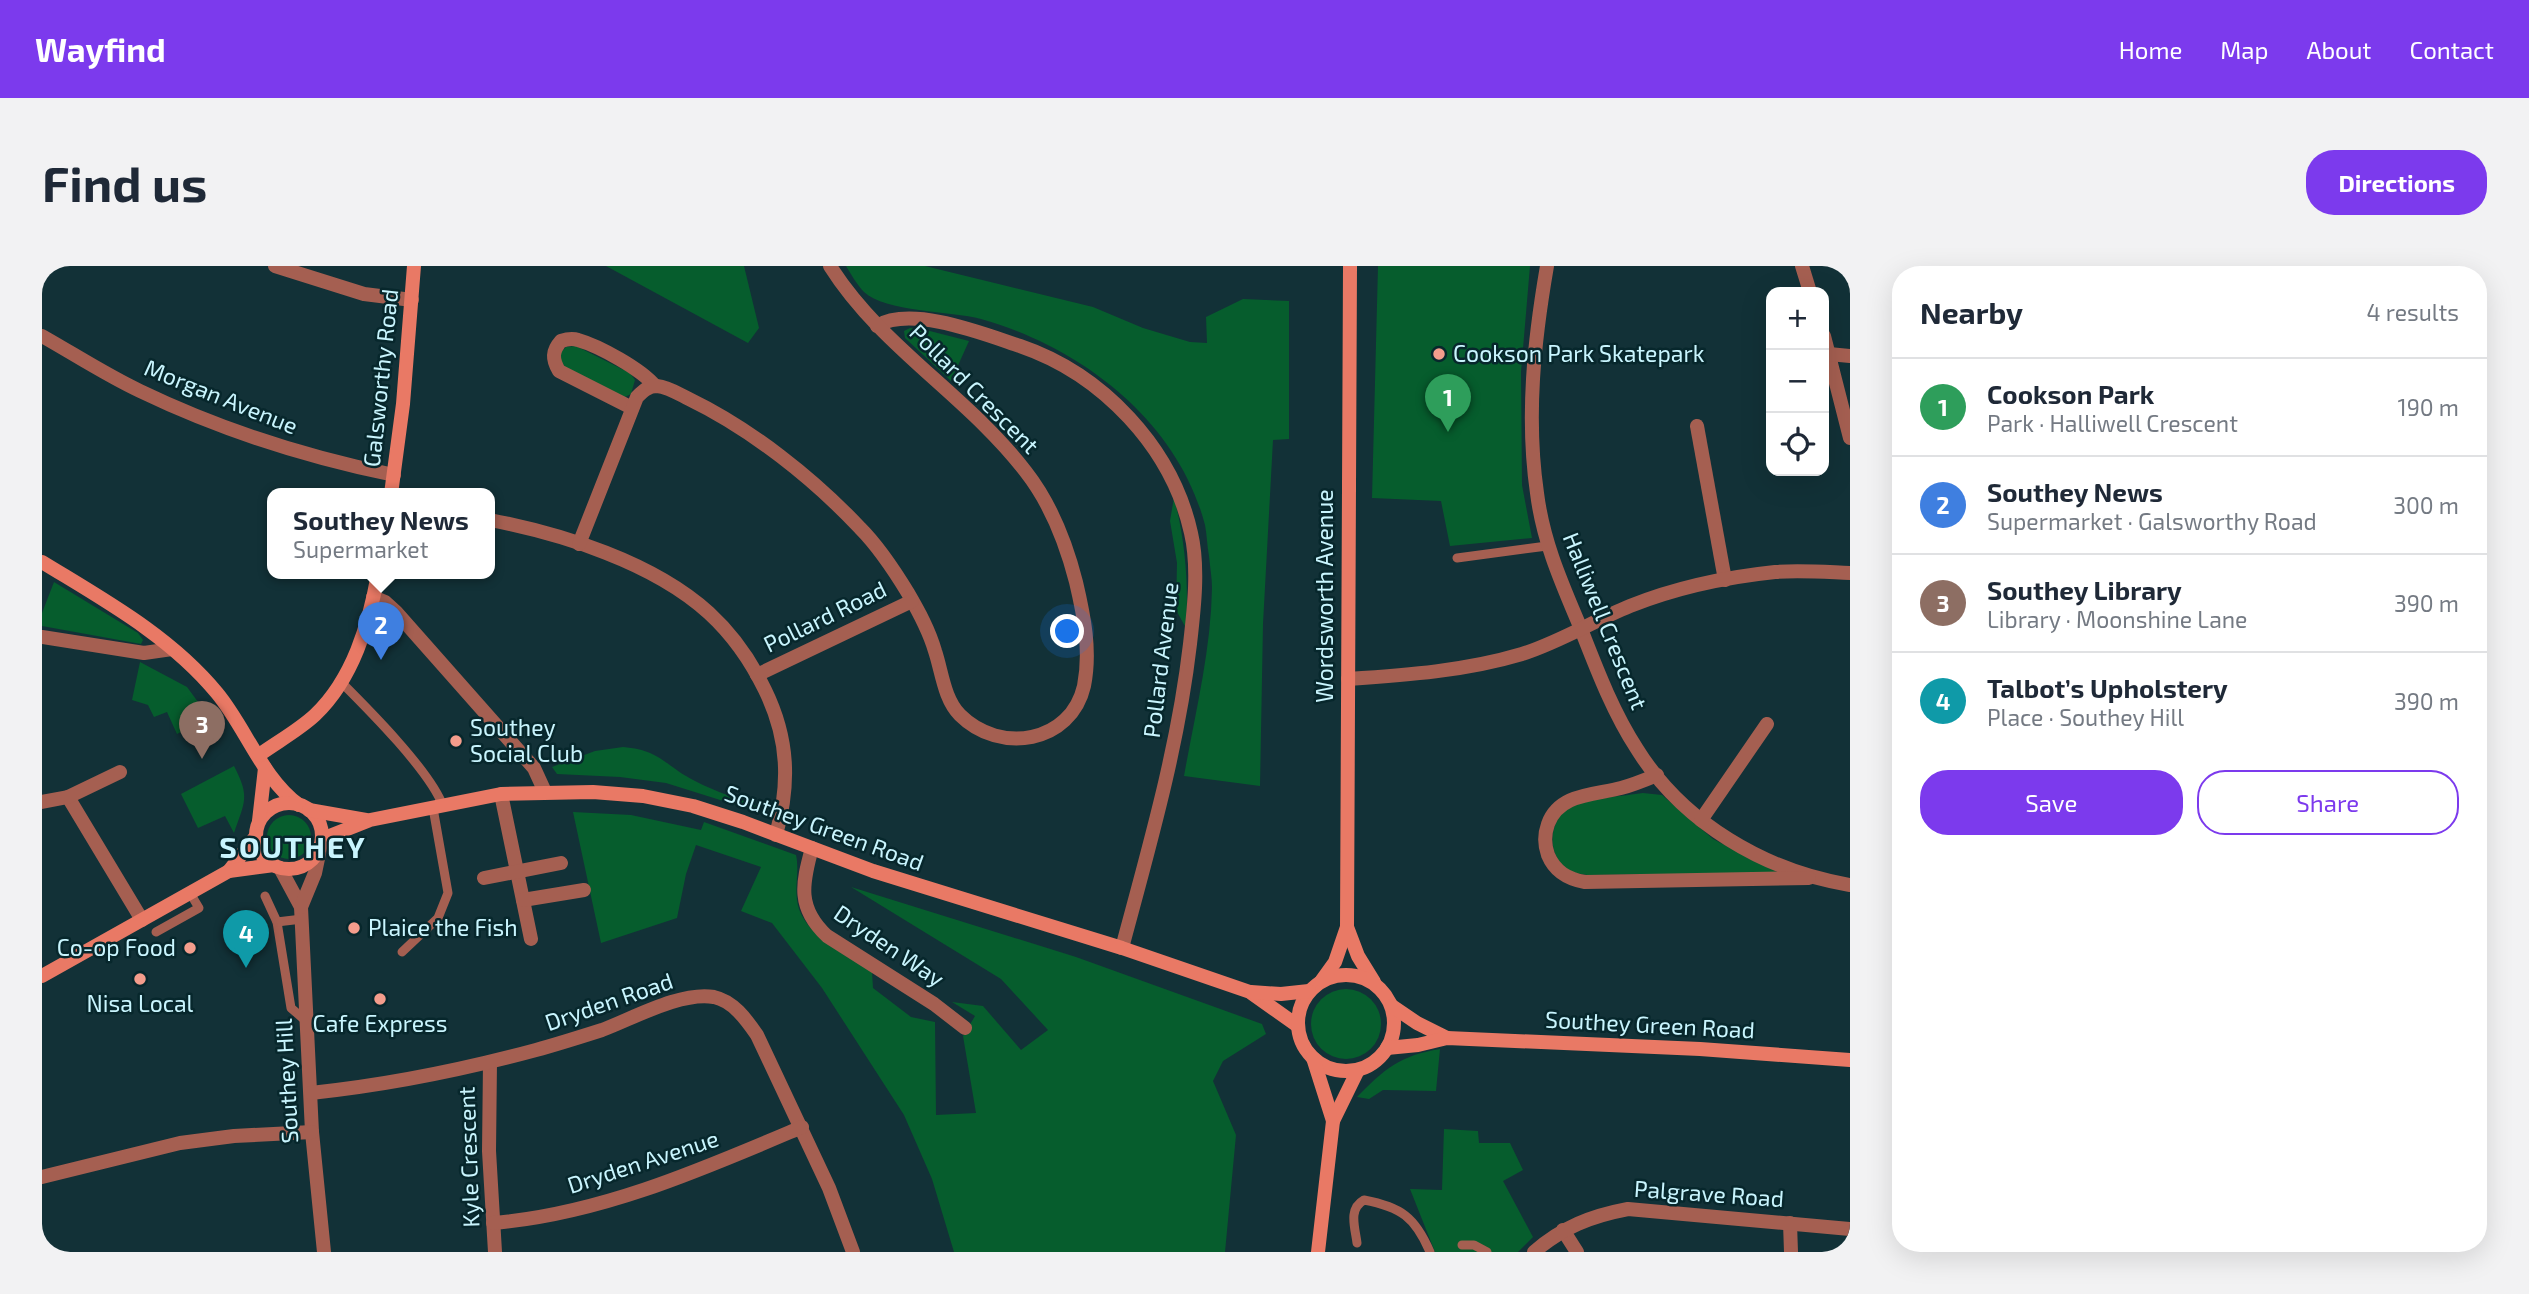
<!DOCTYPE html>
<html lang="en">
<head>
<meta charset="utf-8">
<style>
	:root { --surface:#fff; --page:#f2f2f3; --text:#1f2937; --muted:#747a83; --line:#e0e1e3; --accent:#7c3aed }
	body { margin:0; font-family:"Exo 2",sans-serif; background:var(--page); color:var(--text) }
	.controls { position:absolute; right:21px; top:21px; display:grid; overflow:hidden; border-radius:14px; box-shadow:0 7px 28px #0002 }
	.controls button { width:63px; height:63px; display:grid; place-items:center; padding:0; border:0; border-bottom:2px solid var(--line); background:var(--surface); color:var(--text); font:35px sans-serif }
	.you { position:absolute; left:1026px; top:366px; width:24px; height:24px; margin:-18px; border:5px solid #fff; border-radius:50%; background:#1a73e8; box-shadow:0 0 0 10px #1a73e833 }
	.badge { display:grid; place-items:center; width:46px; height:46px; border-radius:50%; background:var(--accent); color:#fff; font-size:23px; font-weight:700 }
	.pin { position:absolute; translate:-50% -58px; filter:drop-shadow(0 2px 4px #0008) }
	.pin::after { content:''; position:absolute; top:37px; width:24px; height:21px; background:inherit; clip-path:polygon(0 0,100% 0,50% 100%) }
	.popup { position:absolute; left:225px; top:222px; width:228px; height:91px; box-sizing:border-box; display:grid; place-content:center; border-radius:14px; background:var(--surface); filter:drop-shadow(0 2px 5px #0005); font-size:23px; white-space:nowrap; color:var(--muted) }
	.popup b { font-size:26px; color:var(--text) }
	.popup::after { content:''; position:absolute; left:50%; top:100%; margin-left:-14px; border:14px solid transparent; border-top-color:var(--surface) }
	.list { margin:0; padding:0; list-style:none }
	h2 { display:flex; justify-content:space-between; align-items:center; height:91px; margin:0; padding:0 28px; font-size:30px }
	h2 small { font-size:23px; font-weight:400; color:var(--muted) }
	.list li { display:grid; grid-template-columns:46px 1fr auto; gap:21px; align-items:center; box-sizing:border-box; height:98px; padding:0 28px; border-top:2px solid var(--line) }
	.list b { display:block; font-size:26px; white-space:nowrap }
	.list p { margin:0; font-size:23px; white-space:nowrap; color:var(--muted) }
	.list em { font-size:23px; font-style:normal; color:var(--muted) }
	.actions { display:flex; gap:14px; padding:21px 28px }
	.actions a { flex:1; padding:16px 0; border:2px solid var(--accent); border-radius:28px; text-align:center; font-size:24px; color:var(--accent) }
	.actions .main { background:var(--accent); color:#fff }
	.icon { flex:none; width:38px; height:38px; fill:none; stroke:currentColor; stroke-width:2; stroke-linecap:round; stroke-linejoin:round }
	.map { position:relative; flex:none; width:1808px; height:986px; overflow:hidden; border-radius:28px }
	header { display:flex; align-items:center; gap:42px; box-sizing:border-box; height:98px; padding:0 35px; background:var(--accent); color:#fff }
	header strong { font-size:33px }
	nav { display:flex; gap:38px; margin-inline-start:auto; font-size:24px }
	.intro { display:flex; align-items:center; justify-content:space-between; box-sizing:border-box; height:168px; padding:0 42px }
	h1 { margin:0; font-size:49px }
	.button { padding:18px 32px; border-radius:28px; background:var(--accent); color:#fff; font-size:24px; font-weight:700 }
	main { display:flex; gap:42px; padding:0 42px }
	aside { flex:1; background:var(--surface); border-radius:28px; box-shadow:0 7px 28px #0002 }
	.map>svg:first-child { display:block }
</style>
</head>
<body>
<header>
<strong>Wayfind</strong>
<nav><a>Home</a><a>Map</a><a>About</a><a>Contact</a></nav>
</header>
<div class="intro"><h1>Find us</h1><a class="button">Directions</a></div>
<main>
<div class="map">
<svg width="1808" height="986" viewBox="0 0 1808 986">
	<rect width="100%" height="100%" fill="#123137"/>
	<g fill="#065d2d">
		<path d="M564,0H702L717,62L706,77Z"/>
		<path d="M804,0H883L1051,41L1101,62L1148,76L1165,77L1164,51L1201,33L1247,35V173L1231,174L1221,358L1218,520L1142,510C1153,448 1169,385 1170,322C1170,312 1168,301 1167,290C1165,280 1165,269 1163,259C1136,155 1039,81 939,53C909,45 843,46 822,26C815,19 809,8 804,0Z"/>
		<path d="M1336,0H1488L1479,106L1480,219L1490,272L1408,280L1399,235L1330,232Z"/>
		<path d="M868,62L880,63L927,75L909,115L863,72L862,65Z"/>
		<path d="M534,80L588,107L593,114L589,128L581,132L524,103L519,95V86L524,81Z"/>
		<path d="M1132,231C1143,274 1147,317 1144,362L1134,344L1135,297L1128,255Z"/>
		<path d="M12,316L96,367L101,374L99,378L0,360V347Z"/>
		<path d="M98,396L145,421L159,440L153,444L160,455L135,468L125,446L112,451L106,439L90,434Z"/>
		<path d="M581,481C619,484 623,500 653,515C674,526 697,533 719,541L710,544L624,517L578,511L515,508L510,501L553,485Z"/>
		<path d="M192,500C208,531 203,535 192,567L183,550L156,562L139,528Z"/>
		<path d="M1601,527L1620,529L1671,573L1737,607L1545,609C1539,608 1531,607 1525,603C1503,587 1507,551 1531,539C1546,532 1583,530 1601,527Z"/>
		<path d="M531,546L589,549L659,564L662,556L754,589C758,607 751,624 757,643C768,673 805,689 830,706L831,722L869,751L893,756L894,849L934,847L921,770L933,750L910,736L941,740L979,784L1006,764L959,713L809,621L1034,691L1220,758L1224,768L1181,795L1171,815L1194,869L1183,986H912L890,913L862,849L780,722L730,657L699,645L719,601L654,579L644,608L635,652L559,677Z"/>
		<circle cx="247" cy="571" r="22"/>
		<circle cx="1304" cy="758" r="35"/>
		<path d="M1398,783L1394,825L1341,824L1327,833L1315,831C1342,803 1359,789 1398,783Z"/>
		<path d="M1402,863L1436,865L1437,877H1468L1481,904L1461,915L1491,971L1476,986H1393L1368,923L1400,924Z"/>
	</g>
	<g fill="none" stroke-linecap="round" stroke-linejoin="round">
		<g stroke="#a55f51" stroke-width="9">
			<path d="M1415,292L1505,280"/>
			<path d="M299,416C327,444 388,505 401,540"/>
			<path d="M223,630L235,656L249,742L264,755"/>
			<path d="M235,656L260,653"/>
			<path d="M114,666L157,642L148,627"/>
			<path d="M360,686L396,652L406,627L391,542"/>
			<path d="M1315,977C1313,961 1306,943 1322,934C1359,941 1373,951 1388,986"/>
			<path d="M1420,979H1432L1445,986"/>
		</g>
		<g stroke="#a55f51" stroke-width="14">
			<path d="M233,0L322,28L370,34"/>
			<path d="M1505,0C1492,75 1484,151 1495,227C1501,276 1520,318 1539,363C1555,404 1571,446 1595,483C1641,557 1723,605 1808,619"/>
			<path d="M1760,0L1768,26"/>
			<path d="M835,60C869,39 942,68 978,80C1060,108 1130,181 1149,267C1157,301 1152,343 1148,378C1136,482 1107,581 1080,682"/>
			<path d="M0,70C32,88 64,109 98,125C179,164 264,191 352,209"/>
			<path d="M1782,70L1808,172"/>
			<path d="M1787,88L1808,90"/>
			<path d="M590,142L517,105C510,93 510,85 519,75C525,73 530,72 536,74C557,80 599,103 613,120"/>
			<path d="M1655,160L1683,314"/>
			<path d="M448,254C520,268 611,296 667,347C691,369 709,395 723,424C747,473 748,518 734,569"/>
			<path d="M537,278L595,131C601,125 606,120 615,120C626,121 637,128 647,133C709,163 771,212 818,262C837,281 852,304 866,327C877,346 887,364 893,385C900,406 902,433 918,449C958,489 1029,477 1042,420C1049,385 1042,350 1034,316C1024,277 1009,238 984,206C926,130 839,81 788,0"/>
			<path d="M331,331L343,336L354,346L492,502L503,526"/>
			<path d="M0,371L102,387L130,383"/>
			<path d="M715,409L870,335"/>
			<path d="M1306,413C1365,409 1423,405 1480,388C1518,376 1551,355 1588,340C1633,322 1685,311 1733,306C1758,304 1783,306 1808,307"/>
			<path d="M1615,509C1603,514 1591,519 1579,522C1553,529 1517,527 1506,558C1502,569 1502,578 1506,589C1513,606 1526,613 1543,616L1767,612"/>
			<path d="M459,528L489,673"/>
			<path d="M26,531L100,654"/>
			<path d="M0,536L26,531L78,506"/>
			<path d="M1659,554L1725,458"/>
			<path d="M770,582C760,618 755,642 785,670L892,738L923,762"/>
			<path d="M238,602L259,641L270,866L282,986"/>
			<path d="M442,612L519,597"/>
			<path d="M481,634L542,624"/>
			<path d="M259,641L273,607L278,583"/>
			<path d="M448,796L447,885L453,986"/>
			<path d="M269,827C345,819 420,804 494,784C516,778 538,771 560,764C590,753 639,725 672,731C691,735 704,753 715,769L787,922L811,986"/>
			<path d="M0,911L138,877L192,870L270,866"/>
			<path d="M451,957C559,948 661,903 760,861"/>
			<path d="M1748,957L1749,986"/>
			<path d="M1521,964L1535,986"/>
			<path d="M1492,986C1521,961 1549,950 1586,943L1808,963"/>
		</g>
		<g stroke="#e97965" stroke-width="14">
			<path d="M349,228L361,138L372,0"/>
			<path d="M0,296C62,334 128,370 175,427C204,462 220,512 257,539"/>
			<path d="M217,489C235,476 257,464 273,449C311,413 327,358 336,308"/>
			<circle cx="247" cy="570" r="33"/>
			<path d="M267,544L324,554"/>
			<path d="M217,555L223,502"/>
			<path d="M280,573L328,554L459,528L551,526L601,530L651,540L701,556L831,605L1080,682L1208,726L1256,760"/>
			<path d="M187,605L214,570"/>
			<path d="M1305,661L1316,690L1332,716"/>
			<circle cx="1304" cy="757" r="48"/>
			<path d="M0,710L187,605L232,599"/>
			<path d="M1280,714L1293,696L1305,661L1308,0"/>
			<path d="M1209,726L1239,728L1267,725"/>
			<path d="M1350,740L1375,757L1405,772"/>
			<path d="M1345,782L1376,779L1405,772L1658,783L1808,794"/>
			<path d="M1271,792L1291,855"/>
			<path d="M1276,986L1291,855L1316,804"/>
		</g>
	</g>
	<g fill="#f49d8c" stroke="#07272c" stroke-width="2.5">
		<circle cx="1397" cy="88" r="7"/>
		<circle cx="414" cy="475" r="7"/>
		<circle cx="312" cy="662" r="7"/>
		<circle cx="148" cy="682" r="7"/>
		<circle cx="98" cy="713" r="7"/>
		<circle cx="338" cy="733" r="7"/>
	</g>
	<g text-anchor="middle" stroke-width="5" stroke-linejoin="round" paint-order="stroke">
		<g font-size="23" fill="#c9f5fe" stroke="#07272c" text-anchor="start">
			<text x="1411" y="96">Cookson Park Skatepark</text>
			<text x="428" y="470">Southey<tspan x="428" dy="26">Social Club</tspan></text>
			<text x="326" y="670">Plaice the Fish</text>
			<text x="134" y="690" text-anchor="end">Co-op Food</text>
			<text x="98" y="746" text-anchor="middle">Nisa Local</text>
			<text x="338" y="766" text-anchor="middle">Cafe Express</text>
		</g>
		<g font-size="23" fill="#c9f5fe" stroke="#07272c">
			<text transform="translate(339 112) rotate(-84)" y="8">Galsworthy Road</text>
			<text transform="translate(932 123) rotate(45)" y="8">Pollard Crescent</text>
			<text transform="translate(179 131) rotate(22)" y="8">Morgan Avenue</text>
			<text transform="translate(1283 330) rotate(-90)" y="8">Wordsworth Avenue</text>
			<text transform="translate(783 351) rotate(-26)" y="8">Pollard Road</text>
			<text transform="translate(1563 355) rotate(68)" y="8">Halliwell Crescent</text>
			<text transform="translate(1119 394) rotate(-83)" y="8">Pollard Avenue</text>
			<text transform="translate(782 562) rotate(20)" y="8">Southey Green Road</text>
			<text transform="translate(847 680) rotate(34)" y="8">Dryden Way</text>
			<text transform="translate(567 736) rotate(-19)" y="8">Dryden Road</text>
			<text transform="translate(1608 759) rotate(3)" y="8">Southey Green Road</text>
			<text transform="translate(245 815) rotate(-93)" y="8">Southey Hill</text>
			<text transform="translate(427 891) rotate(-92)" y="8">Kyle Crescent</text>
			<text transform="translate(601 896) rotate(-18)" y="8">Dryden Avenue</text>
			<text transform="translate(1667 928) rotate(4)" y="8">Palgrave Road</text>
		</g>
		<g font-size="30" font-weight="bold" letter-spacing="2" fill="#c9f5fe" stroke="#07272c">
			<text x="251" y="592">SOUTHEY</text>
		</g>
	</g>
</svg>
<div class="controls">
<button>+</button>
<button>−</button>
<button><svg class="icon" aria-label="locate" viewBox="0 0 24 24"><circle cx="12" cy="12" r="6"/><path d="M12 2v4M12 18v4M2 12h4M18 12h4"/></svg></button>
</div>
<div class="you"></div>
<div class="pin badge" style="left:1406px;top:166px;background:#2e9e5b">1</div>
<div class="pin badge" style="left:339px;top:394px;background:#3f7fe0">2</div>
<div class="popup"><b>Southey News</b>Supermarket</div>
<div class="pin badge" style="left:160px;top:493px;background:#8d6e63">3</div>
<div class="pin badge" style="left:204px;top:702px;background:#0f9aa8">4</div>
</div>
<aside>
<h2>Nearby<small>4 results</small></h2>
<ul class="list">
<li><span class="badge" style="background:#2e9e5b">1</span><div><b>Cookson Park</b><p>Park · Halliwell Crescent</p></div><em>190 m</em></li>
<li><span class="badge" style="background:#3f7fe0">2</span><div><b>Southey News</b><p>Supermarket · Galsworthy Road</p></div><em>300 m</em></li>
<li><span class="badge" style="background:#8d6e63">3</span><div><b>Southey Library</b><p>Library · Moonshine Lane</p></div><em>390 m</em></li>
<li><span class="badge" style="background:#0f9aa8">4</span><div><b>Talbot’s Upholstery</b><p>Place · Southey Hill</p></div><em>390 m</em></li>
</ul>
<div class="actions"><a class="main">Save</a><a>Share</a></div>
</aside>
</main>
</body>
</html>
